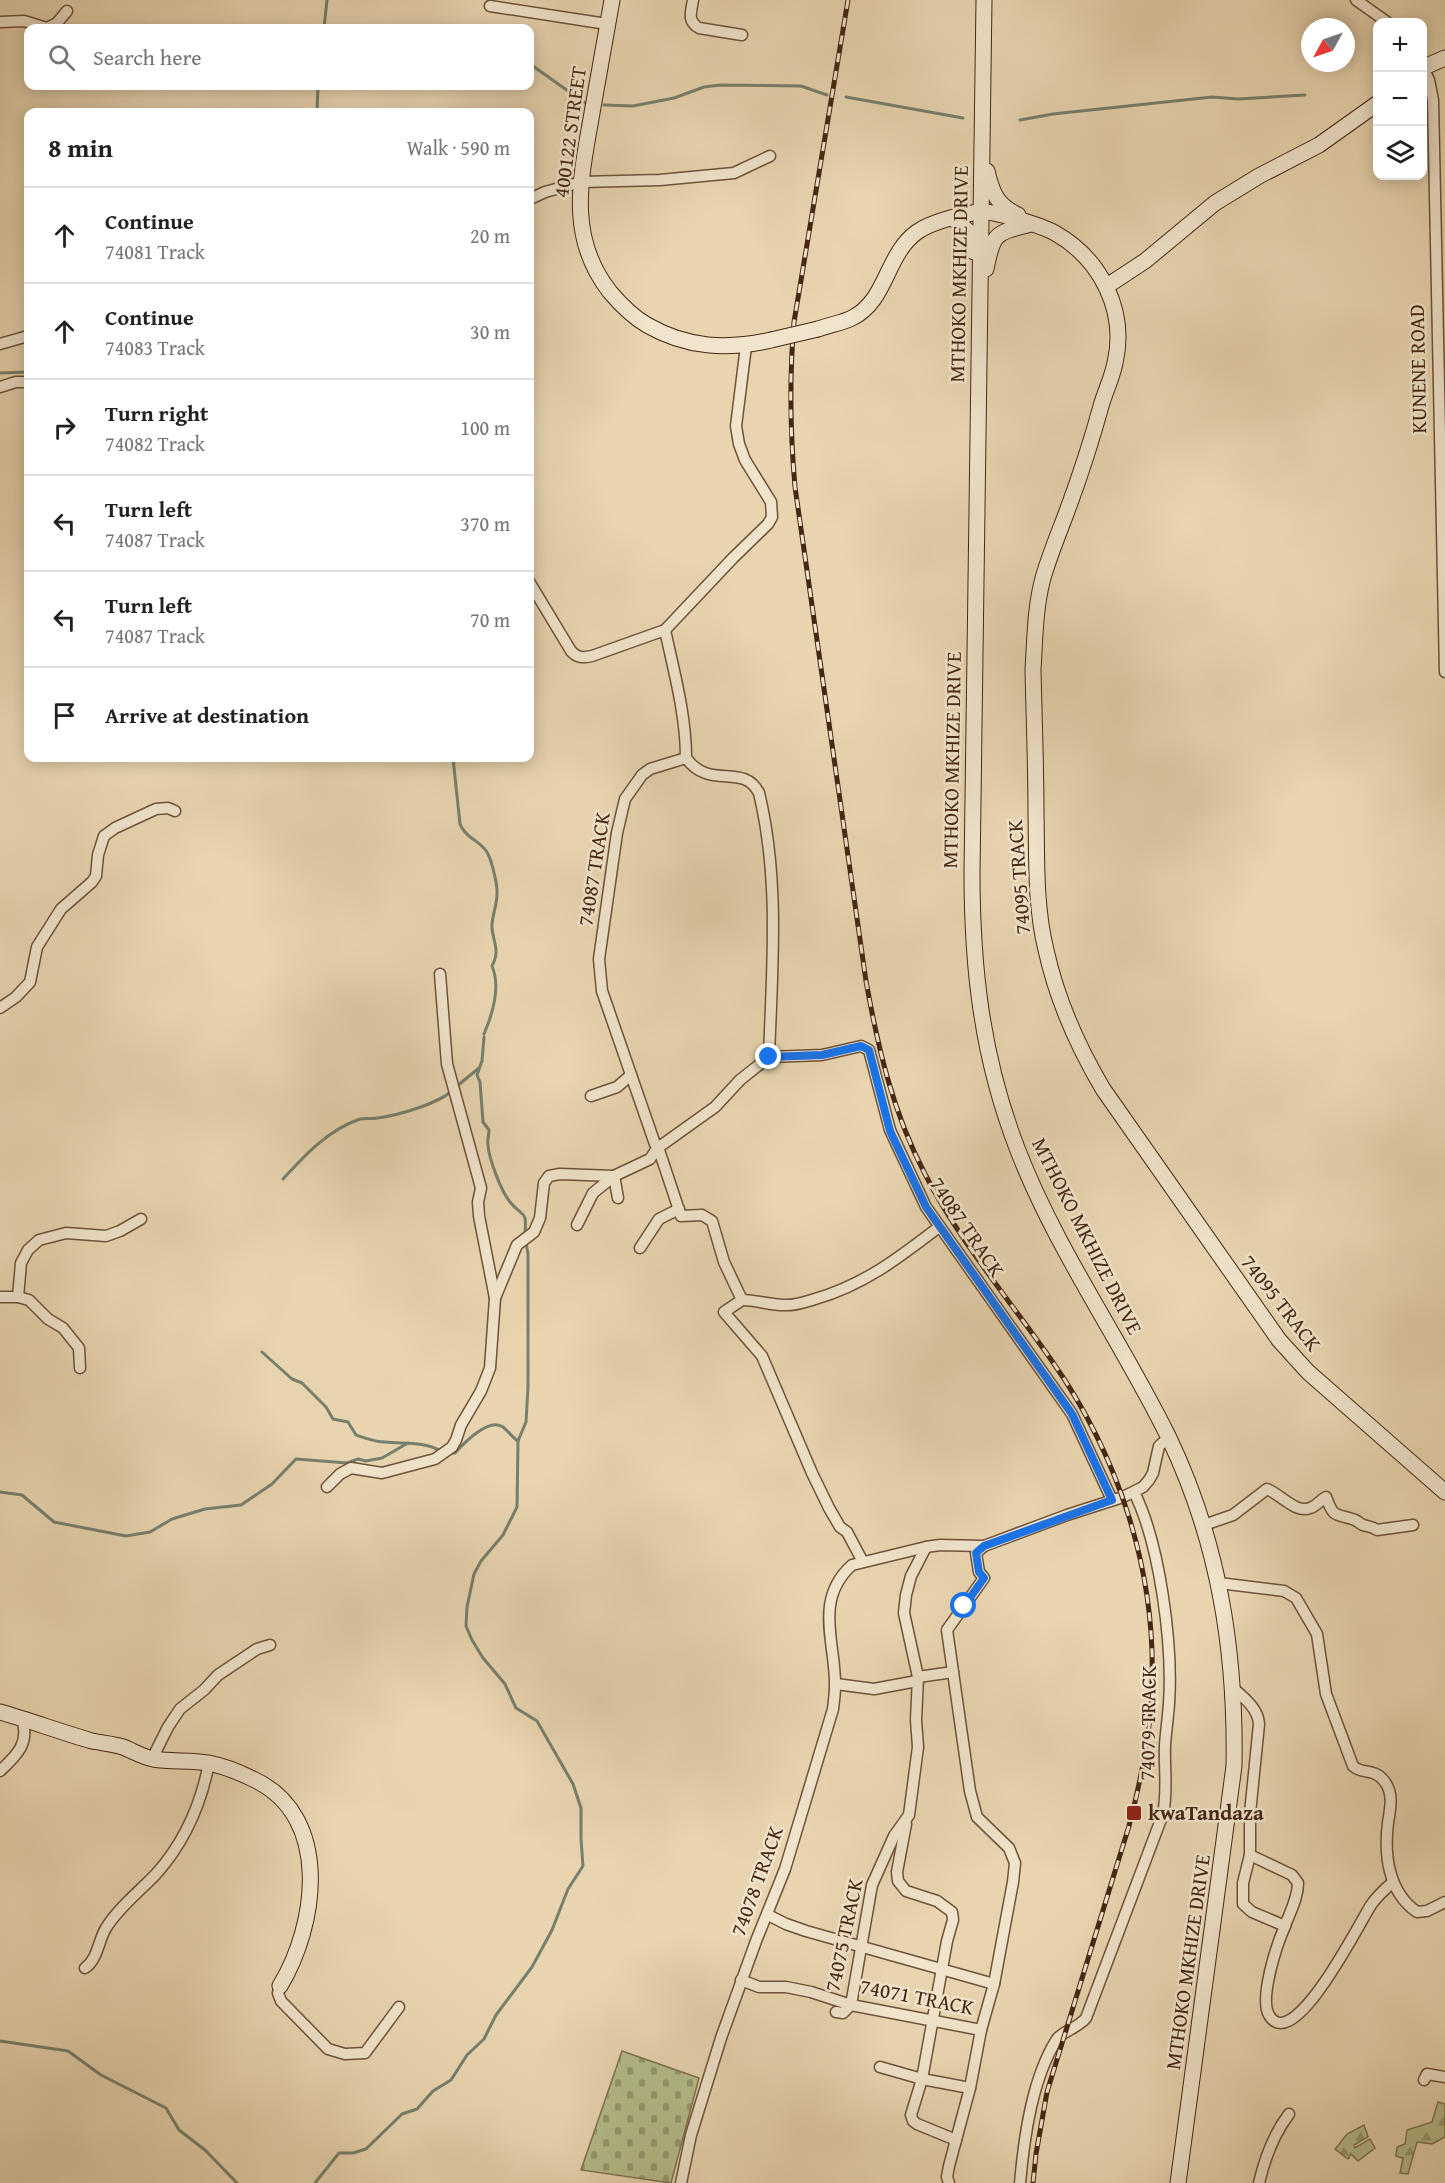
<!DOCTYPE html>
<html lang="en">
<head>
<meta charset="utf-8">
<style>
	:root { --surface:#fff; --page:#f2f2f2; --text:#202124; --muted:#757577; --line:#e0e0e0 }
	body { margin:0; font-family:"Gentium Book Plus",serif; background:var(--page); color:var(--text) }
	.controls { position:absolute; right:18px; top:18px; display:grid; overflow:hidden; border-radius:12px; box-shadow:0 3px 15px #0003 }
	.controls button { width:54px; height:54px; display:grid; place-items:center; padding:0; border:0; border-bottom:2px solid var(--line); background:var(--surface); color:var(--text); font:30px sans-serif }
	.compass { position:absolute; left:1301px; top:18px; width:54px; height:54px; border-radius:50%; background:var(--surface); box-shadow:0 3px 15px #0003; rotate:230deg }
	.stop { position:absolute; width:18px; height:18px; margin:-14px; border:4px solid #1a73e8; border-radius:50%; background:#fff }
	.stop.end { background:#1a73e8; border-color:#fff; box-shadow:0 2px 6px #0008 }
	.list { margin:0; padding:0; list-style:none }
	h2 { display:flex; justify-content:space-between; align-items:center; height:78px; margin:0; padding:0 24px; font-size:26px }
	h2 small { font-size:20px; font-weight:400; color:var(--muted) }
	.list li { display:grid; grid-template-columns:39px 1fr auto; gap:18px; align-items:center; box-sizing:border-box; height:96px; padding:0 24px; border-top:2px solid var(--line) }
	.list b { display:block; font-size:22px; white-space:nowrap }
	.list p { margin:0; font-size:20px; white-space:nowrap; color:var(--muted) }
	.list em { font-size:20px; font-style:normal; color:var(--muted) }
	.icon { flex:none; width:33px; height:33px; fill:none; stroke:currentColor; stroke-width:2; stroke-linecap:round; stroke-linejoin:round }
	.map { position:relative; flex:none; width:1445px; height:2183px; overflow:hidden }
	.search { position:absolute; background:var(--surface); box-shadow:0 3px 15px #0003; left:24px; top:24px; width:510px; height:66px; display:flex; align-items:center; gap:15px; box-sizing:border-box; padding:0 21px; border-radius:12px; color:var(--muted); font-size:22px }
	.panel { position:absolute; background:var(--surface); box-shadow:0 3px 15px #0003; left:24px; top:108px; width:510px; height:654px; border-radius:12px }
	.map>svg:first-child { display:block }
</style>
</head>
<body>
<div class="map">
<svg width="1445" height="2183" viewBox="0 0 1445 2183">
	<defs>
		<pattern id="forest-firs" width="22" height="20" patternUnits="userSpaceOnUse" patternTransform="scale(1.5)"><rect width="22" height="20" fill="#b5bd8b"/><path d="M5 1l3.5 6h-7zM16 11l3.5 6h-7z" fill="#959a70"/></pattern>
		<pattern id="cemetery-stones" width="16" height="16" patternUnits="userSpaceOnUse" patternTransform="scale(1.5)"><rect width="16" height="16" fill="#b5bd8b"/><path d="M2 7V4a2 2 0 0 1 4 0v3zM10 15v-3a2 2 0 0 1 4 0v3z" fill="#959a70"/></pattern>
	</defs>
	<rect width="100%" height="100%" fill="#e8d5b0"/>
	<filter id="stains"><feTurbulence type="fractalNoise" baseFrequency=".00333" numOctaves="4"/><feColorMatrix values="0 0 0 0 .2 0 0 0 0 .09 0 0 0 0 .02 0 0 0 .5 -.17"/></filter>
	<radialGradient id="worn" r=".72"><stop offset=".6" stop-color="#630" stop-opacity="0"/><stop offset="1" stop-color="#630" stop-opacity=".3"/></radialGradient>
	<g fill="url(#forest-firs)" stroke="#7e724f" stroke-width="1.5">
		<path d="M1438,2102L1445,2104V2137L1432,2144L1417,2142L1408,2174L1400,2173L1403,2158L1396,2156L1397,2147L1405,2144L1407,2130L1432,2122Z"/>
		<path d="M1364,2125L1368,2137L1354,2145L1355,2148L1370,2139L1375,2148L1358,2161L1351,2154L1348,2159L1335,2149L1347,2134Z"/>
	</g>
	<path fill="url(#cemetery-stones)" stroke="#7e724f" stroke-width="1.5" d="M622,2051L699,2078L671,2183L581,2170Z"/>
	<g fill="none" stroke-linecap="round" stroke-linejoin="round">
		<g stroke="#777f6d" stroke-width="3">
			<path d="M324,28L327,0"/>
			<path d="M465,28L468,26L479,28"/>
			<path d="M530,64L585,103"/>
			<path d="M846,97L963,118"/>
			<path d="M604,105L633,106L674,98L704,87L720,85L801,86L827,95"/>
			<path d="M317,112L318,86"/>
			<path d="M1020,120L1053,114L1212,97L1238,99L1305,95"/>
			<path d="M0,373L28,372"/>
			<path d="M453,758L460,824C466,839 482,841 488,854C492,862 497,883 497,891C498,904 491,917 492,929C494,944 500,951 492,966C501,987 493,1013 484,1034"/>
			<path d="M484,1037L482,1061L477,1075L480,1082L483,1122L489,1130C489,1135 487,1140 488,1145C489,1159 501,1191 510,1202C523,1218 527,1209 525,1233"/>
			<path d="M457,1086L479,1068"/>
			<path d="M283,1179C305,1155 328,1130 360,1119C366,1118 372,1119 378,1118C399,1115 437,1104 452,1091"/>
			<path d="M262,1352L292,1379L302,1383L326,1407L333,1419L348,1422L356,1435C365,1438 375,1442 385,1442C404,1444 423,1441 441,1451"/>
			<path d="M450,1453H455C464,1443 489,1417 503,1427C508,1431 512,1437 518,1441"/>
			<path d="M0,1492L22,1495L54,1522L126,1536L150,1532L172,1519L205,1509L241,1505L272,1484L296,1459L347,1463L358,1459L366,1461L382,1458L408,1443"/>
			<path d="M0,2041L68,2051L101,2075L166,2108L179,2130L205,2150L237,2183"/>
			<path d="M315,2183L339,2153H353L366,2149L402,2114L417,2109L433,2091L451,2080L467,2055L484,2039L496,2015L532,1967L552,1930L568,1889L583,1866L581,1839V1808L573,1784L537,1721L516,1708L505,1684L483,1658L472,1640L466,1626L467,1607L474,1574L481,1561L503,1535L517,1507L518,1441L526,1422L528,1387V1254L526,1242"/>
		</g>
		<defs>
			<g id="street">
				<path d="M693,0C691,12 687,21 699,28L742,35"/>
				<path d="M1356,0L1387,22"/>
				<path d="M490,6L607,24"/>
				<path d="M0,22L24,21L47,28L57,23L67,11"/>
				<path d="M1422,65L1429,80L1433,100L1445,672"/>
				<path d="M530,199L545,192L581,182L660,180L734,173L770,156"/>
				<path d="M0,344L28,336"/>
				<path d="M0,387L16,382H28"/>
				<path d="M530,583L571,651C577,658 583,658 592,656L665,630L733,558L768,524L772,517L771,502L745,460L739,444L736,426L746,346"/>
				<path d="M665,630C674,672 686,715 686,758"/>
				<path d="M686,758C710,791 743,762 759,793C780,880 772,969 769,1057L740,1080L715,1107L659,1147L655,1144L602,991L599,959L617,833L625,799L642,775L650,769Z"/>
				<path d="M0,1008L16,997L30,982L37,947L61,909L92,882L96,876L98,855L104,836L115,828L156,809L168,808L175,811"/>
				<path d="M769,1057L822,1055L861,1046L869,1050L890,1130L926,1207L1072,1414L1112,1500"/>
				<path d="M591,1096L617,1087L631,1075"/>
				<path d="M658,1147L681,1216L702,1215L712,1221L724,1262L742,1300L724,1312L762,1356L812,1473L829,1508L840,1527L847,1532L863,1562"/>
				<path d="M614,1176L618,1198"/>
				<path d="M577,1225L593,1193L614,1176"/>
				<path d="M640,1248L659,1219L679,1209"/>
				<path d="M0,1297H18L29,1300L48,1319L63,1328L79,1348L80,1368"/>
				<path d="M18,1297L21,1263L28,1250L39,1240L66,1233L106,1236L120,1231L141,1219"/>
				<path d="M495,1298L517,1245L534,1232L540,1218L544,1183L549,1176L560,1174L614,1176L650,1159L658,1147"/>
				<path d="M742,1300C756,1300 770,1305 784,1305C794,1306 805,1302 815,1299C864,1285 900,1257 939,1227"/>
				<path d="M327,1487L340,1474L351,1468L382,1473L435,1459L452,1447L456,1440L461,1425L481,1391L490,1368L495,1298L479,1216L478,1202L481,1188L447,1064L440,974"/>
				<path d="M1204,1525L1233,1515L1267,1489C1280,1494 1296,1514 1310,1508C1317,1506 1320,1500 1326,1497C1334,1519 1335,1513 1355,1520C1358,1521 1360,1524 1363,1525C1369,1527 1372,1526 1377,1530L1413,1525"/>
				<path d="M1219,1583L1284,1591L1296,1598L1317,1634L1326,1694L1353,1766C1362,1775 1374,1767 1385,1782C1394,1795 1390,1809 1388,1823C1384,1854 1388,1892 1417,1912L1427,1911L1445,1902"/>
				<path d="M918,1677L953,1672L947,1630L984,1578L979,1572L976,1553L984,1546"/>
				<path d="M836,1684L874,1689L917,1681"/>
				<path d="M1233,1688C1244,1698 1258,1708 1259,1724L1250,1813V1855L1292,1875L1298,1883C1298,1898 1290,1912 1285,1926C1277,1944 1259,1998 1269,2015C1293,2057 1361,1920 1371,1905C1377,1896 1385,1889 1393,1882"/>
				<path d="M152,1759L168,1727L180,1709L204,1690L218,1675L257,1649L270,1645"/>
				<path d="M0,1771C17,1755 30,1743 22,1719"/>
				<path d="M906,1824L897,1872L898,1881L906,1891L937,1901L952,1912L953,1920L947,1941L922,2079L911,2115L913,2121L917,2124L956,2140"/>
				<path d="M1250,1855L1243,1883V1904L1252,1912L1285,1926"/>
				<path d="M768,1915L786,1924L806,1931L994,1984"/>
				<path d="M85,1968C98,1959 98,1941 106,1928C118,1908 140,1891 156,1874C184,1843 201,1804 209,1763"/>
				<path d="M741,1980L759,1987H786L811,1992L851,2005L981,2030"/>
				<path d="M280,1986L278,1993L281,2001L328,2049L345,2054L365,2053L399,2007"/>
				<path d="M836,2012L843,2013L851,2005L872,1885L894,1836L909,1815L918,1747L916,1720L918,1677L904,1613L906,1595L911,1576L926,1547"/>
				<path d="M880,2067L922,2079L970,2088"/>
				<path d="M1424,2080L1427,2074L1445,2077"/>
				<path d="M681,2183L691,2135L721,2038L756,1941L785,1869L833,1709C834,1701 835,1693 835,1686C836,1644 813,1600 852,1565L926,1547L940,1545L984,1546L1067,1515L1123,1497L1143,1487L1149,1480L1153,1473L1159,1446L1168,1438"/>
				<path d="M949,2183L947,2177L949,2166L970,2088L981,2030L994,1984L1013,1882L1015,1863L1009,1848L977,1817L970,1791L953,1672"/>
				<path d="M1020,2183C1024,2138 1032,2078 1057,2039C1063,2031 1078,2028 1086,2018L1163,1814C1168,1790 1164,1768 1165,1745C1166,1731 1168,1717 1169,1704C1173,1645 1160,1544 1134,1492"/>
				<path d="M1259,2183C1265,2157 1273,2135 1289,2114"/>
			</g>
			<g id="secondary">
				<path d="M612,0C605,38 599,75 592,113C581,177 566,236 610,292C621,305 633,317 647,325C687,348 727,350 771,340"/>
				<path d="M984,0L972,873C972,969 982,1057 1017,1148C1056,1250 1121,1340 1169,1438C1219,1543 1236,1651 1234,1766L1178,2183"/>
				<path d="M1422,68L1445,58"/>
				<path d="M987,171C992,193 997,205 1018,215"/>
				<path d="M954,219L968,231L974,252"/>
				<path d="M986,269C993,232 996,233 1031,224"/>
				<path d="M1107,286L1145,261L1215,203L1259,176L1319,145L1378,103"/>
				<path d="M818,329C829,325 842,323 852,318C887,301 886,254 917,232C933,221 958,216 977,212C990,209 1042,226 1055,233C1101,259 1127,311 1115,363C1112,378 1105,392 1101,406C1091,443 1079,479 1066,514C1058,535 1049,557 1043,578C1035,607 1035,639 1033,669C1034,717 1036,766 1036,814C1037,859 1035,906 1046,950C1057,1000 1077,1045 1103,1089L1279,1340L1308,1372L1445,1492"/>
				<path d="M0,1712C31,1721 61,1732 92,1741C102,1743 113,1744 123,1747C133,1751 143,1757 153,1759C171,1762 190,1760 208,1763C224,1766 241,1773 255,1780C332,1817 317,1925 280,1986"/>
			</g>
		</defs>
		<use href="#street" stroke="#6e523a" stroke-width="13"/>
		<use href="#secondary" stroke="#462713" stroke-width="17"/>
		<use href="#street" stroke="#f0e4cc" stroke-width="10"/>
		<use href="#secondary" stroke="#f0e4cc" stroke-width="15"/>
		<defs>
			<path id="rail" d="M848,0L794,322C789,380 790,430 795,487L866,981C878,1048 893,1113 925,1174C959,1241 1009,1299 1052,1361C1118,1455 1156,1569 1152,1685C1151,1733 1141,1780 1129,1826L1047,2092L1036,2154L1033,2183"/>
		</defs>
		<use href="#rail" stroke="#462713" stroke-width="5"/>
		<use href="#rail" stroke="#f0e4cc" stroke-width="3" stroke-dasharray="9" stroke-linecap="butt"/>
		<defs>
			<path id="secondary-bridge" d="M771,340L818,329"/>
		</defs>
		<use href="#secondary-bridge" stroke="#462713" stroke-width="17" stroke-linecap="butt"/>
		<use href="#secondary-bridge" stroke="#f0e4cc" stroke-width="15"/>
	</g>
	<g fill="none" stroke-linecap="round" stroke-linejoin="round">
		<path stroke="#1a73e8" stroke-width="8" d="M769,1057L822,1055L861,1046L869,1050L890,1131L926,1207L1072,1414L1112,1500L984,1546L976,1553L979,1572L984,1578L964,1606"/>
	</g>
	<rect fill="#8f2418" stroke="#f0e4cc" stroke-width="2" x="1126" y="1805" width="16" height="16" rx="3"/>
	<g text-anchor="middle" stroke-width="5" stroke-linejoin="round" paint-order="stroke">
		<g font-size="21" fill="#462713" stroke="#f0e4cc">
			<text transform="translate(570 132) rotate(-82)" y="7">400122 STREET</text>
			<text transform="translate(959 274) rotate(-89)" y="7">MTHOKO MKHIZE DRIVE</text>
			<text transform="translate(1418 369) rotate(-91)" y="7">KUNENE ROAD</text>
			<text transform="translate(952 760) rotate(-89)" y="7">MTHOKO MKHIZE DRIVE</text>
			<text transform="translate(594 869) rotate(-81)" y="7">74087 TRACK</text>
			<text transform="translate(1019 877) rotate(-94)" y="7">74095 TRACK</text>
			<text transform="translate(967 1227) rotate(56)" y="7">74087 TRACK</text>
			<text transform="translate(1087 1236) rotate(63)" y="7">MTHOKO MKHIZE DRIVE</text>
			<text transform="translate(1281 1303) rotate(52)" y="7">74095 TRACK</text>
			<text transform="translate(1148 1723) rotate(-89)" y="7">74079 TRACK</text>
			<text transform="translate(757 1881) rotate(-70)" y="7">74078 TRACK</text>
			<text transform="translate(844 1935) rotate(-78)" y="7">74075 TRACK</text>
			<text transform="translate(1188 1962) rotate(-82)" y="7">MTHOKO MKHIZE DRIVE</text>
			<text transform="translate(917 1997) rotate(11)" y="7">74071 TRACK</text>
		</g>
		<g font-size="21" font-weight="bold" fill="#462713" stroke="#f0e4cc" text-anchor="start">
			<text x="1148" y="1820">kwaTandaza</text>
		</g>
	</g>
	<rect width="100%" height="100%" filter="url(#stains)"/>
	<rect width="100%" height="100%" fill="url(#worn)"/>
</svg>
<div class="controls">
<button>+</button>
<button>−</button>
<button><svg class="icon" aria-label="layers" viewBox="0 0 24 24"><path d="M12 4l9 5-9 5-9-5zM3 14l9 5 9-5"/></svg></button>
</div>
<svg class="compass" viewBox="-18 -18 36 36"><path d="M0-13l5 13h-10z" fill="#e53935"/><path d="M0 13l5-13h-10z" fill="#757577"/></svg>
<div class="stop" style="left:964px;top:1606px"></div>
<div class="stop end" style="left:769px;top:1057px"></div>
<div class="search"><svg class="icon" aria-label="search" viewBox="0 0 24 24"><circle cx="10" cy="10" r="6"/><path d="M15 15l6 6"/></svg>Search here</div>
<section class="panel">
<h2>8 min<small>Walk · 590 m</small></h2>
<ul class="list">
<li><svg class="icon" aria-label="ahead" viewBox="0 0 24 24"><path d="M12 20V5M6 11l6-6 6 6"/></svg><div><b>Continue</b><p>74081 Track</p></div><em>20 m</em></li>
<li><svg class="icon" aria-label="ahead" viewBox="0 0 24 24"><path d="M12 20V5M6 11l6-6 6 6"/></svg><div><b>Continue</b><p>74083 Track</p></div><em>30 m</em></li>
<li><svg class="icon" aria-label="right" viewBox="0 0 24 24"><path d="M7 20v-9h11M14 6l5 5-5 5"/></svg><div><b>Turn right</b><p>74082 Track</p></div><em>100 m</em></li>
<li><svg class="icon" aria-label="left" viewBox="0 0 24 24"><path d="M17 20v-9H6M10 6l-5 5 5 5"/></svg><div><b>Turn left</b><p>74087 Track</p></div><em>370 m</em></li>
<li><svg class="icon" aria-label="left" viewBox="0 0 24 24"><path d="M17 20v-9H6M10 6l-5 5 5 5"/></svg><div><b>Turn left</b><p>74087 Track</p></div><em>70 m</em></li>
<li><svg class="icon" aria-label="arrive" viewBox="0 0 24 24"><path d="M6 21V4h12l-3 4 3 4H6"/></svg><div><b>Arrive at destination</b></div></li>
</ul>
</section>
</div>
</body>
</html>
